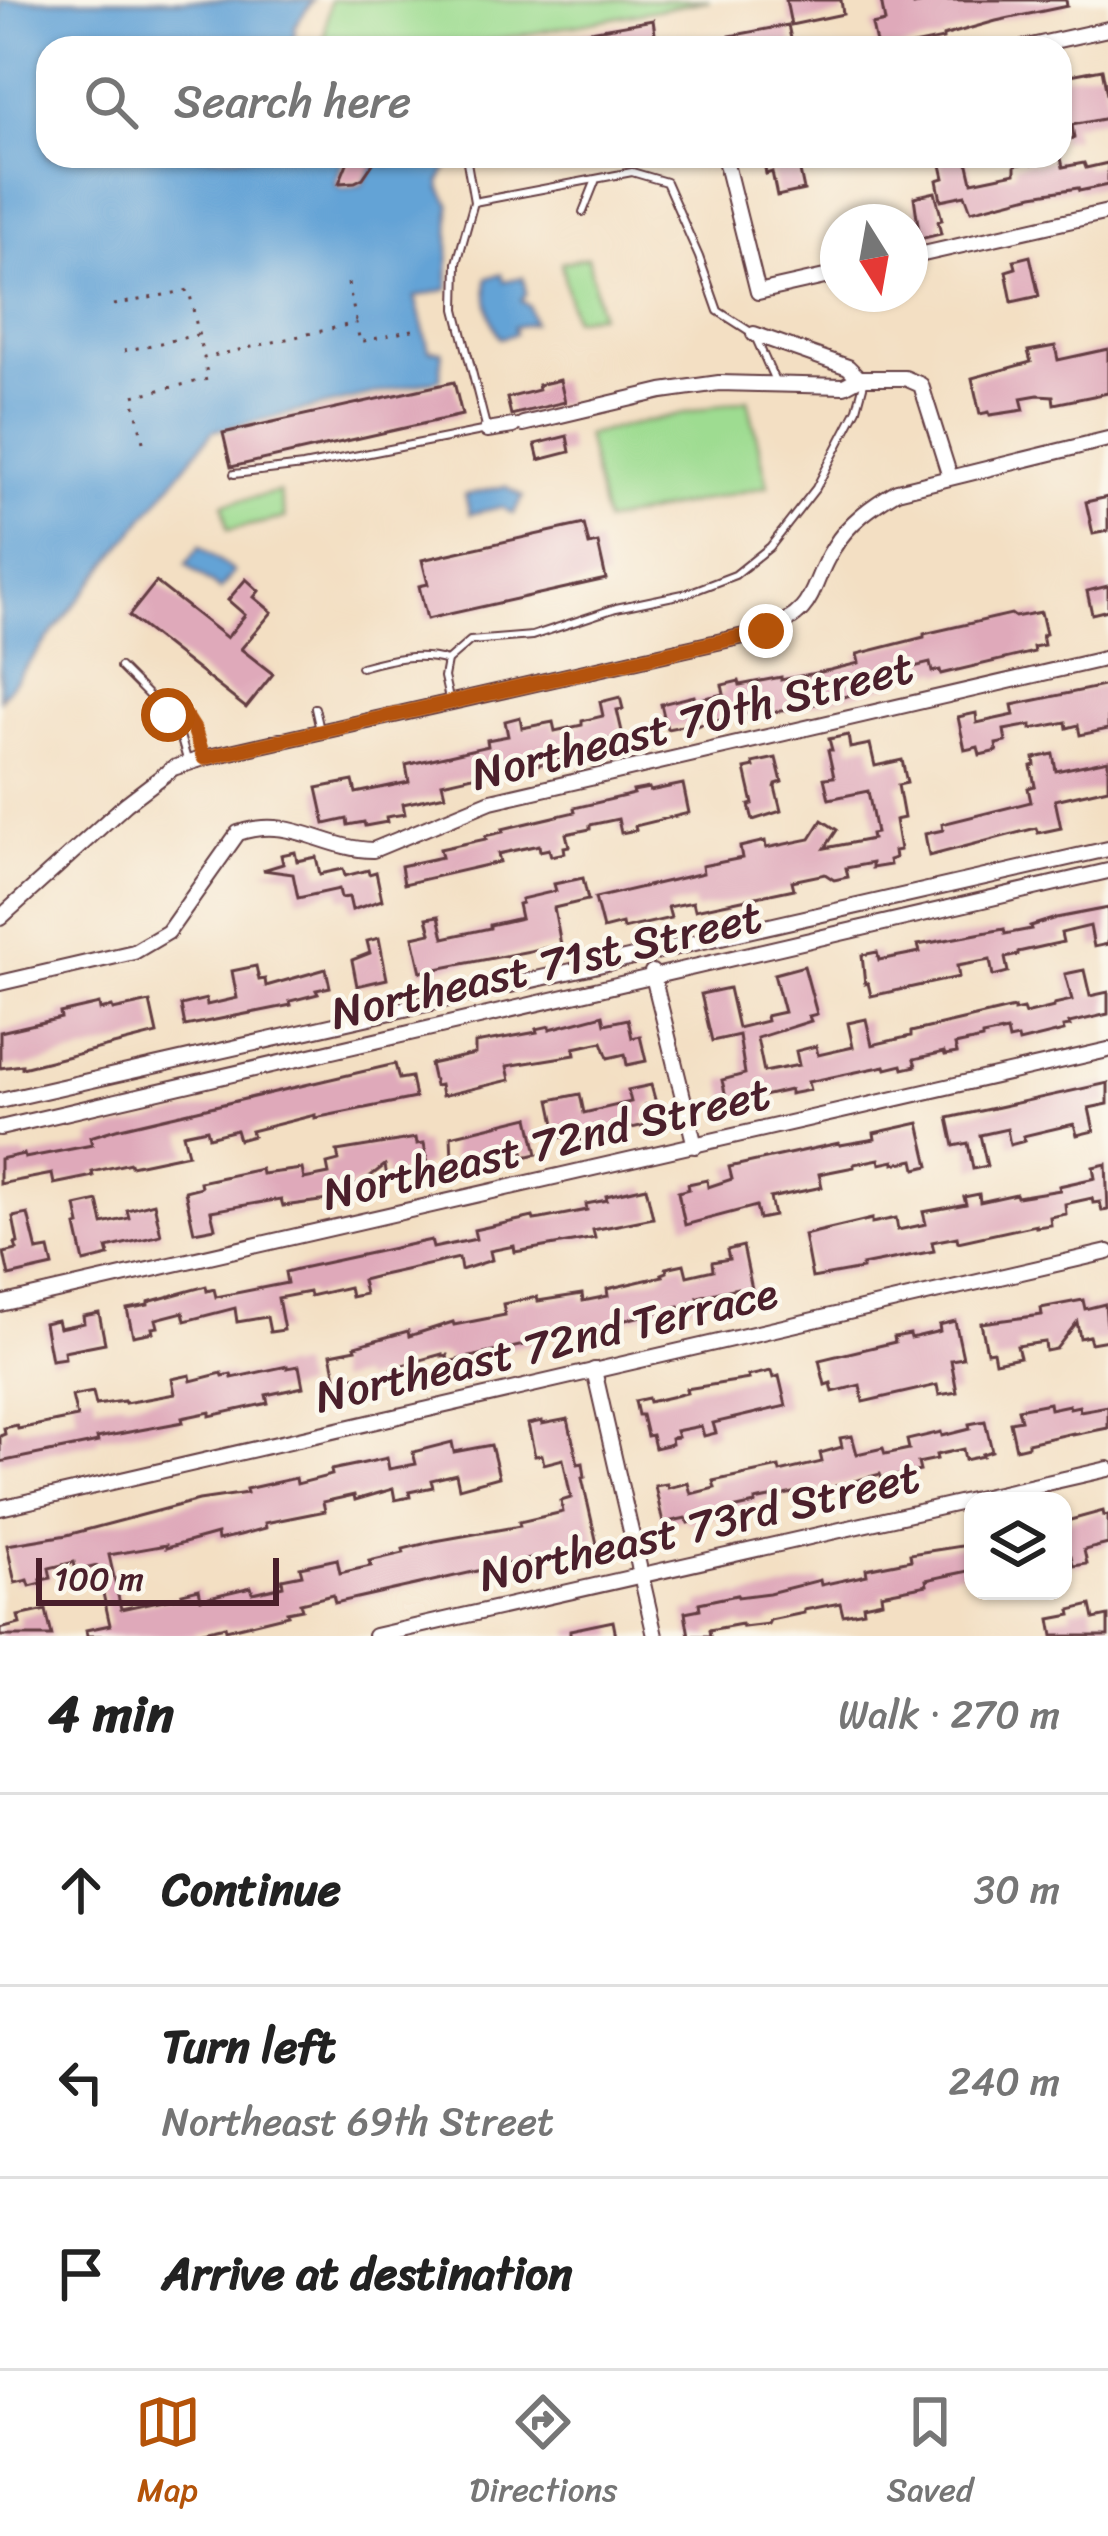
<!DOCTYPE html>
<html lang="en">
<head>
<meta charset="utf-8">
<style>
	:root { --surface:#fff; --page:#f6f6f6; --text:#222; --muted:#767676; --line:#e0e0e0; --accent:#b45309 }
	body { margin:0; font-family:Sriracha,sans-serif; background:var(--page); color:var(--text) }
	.controls { position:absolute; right:36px; bottom:36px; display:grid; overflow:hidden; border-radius:24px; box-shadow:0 3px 9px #0004 }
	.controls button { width:108px; height:108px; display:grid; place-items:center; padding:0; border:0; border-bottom:3px solid var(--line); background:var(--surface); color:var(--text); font:60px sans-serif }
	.compass { position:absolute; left:820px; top:204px; width:108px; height:108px; border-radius:50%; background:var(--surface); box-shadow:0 3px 9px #0004; rotate:169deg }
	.scale { position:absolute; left:36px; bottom:30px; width:243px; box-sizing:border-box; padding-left:12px; border:6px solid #4a1f2b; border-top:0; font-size:33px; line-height:42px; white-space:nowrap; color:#4a1f2b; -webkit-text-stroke:9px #fbf7ec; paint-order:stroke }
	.stop { position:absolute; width:36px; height:36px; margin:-27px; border:9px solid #b45309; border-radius:50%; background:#fff }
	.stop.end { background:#b45309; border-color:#fff; box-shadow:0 3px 12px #0008 }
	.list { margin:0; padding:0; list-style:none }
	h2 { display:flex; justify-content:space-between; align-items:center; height:156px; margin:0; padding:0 48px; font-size:51px }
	h2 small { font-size:39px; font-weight:400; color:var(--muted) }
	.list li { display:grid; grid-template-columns:78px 1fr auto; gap:36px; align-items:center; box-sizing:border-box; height:192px; padding:0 48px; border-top:3px solid var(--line) }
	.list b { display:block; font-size:45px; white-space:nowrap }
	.list p { margin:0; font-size:39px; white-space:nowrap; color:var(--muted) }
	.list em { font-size:39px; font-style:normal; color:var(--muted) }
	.icon { flex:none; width:66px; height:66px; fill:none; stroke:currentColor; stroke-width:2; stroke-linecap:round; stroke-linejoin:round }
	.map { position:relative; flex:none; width:1108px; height:1636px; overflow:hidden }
	.search { position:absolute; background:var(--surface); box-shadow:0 3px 9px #0004; left:36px; right:36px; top:36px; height:132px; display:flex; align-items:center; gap:30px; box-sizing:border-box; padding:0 42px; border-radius:36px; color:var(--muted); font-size:45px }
	.sheet { height:732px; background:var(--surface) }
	nav { display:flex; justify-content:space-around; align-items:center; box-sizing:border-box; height:168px; border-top:3px solid var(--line); background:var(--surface); font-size:33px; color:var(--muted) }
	nav a { display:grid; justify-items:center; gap:6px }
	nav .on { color:var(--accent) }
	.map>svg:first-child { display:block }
</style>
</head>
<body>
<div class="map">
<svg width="1108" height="1636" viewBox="0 0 1108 1636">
	<rect width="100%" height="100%" fill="#fbf7ec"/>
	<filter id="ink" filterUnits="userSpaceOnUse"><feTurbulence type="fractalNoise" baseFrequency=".00833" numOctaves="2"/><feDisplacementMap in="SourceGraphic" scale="24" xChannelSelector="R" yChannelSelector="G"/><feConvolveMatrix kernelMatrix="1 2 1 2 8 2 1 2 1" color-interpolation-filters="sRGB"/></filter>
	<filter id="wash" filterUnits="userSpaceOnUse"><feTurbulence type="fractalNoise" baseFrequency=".004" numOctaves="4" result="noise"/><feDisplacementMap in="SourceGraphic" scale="48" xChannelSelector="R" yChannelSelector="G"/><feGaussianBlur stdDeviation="2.7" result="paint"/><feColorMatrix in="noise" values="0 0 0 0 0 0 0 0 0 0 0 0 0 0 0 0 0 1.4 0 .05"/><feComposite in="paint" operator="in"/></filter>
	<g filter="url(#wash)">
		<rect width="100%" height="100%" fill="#f3dfc3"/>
		<g fill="#9edc91" stroke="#747e5e" stroke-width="3">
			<path d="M330,0H710L452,48H323Z"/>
			<path d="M588,257L600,314L573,319L561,263Z"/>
			<path d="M748,399L768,486L605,522L586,435Z"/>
			<path d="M279,492L285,518L228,530L223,504Z"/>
		</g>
		<g fill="#63a3d6" stroke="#566180" stroke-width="3">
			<path d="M0,0H313L295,26L294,48H48V156H344L335,184L343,189L362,185L377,161L388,165L414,160L417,156L452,158L440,181L441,189L450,205L448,289L415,297L429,350L442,351L440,379L213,431L0,699Z"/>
			<path d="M502,274L504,281L523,277L526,294L521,301L529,306L533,323L514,327L515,334L500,338C489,318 485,300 487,278Z"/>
			<path d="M505,486L523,497L513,514L501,507L470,514L465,495Z"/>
			<path d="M200,546L234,572L220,590L186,564Z"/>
		</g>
		<g id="blocks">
			<g fill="#dfa9ba">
				<path d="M786,0H841L843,14L791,25Z"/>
				<path d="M881,0H913L914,5L939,0H1066L1067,6L996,21L943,36V39L899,48H877L872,25L885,22Z"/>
				<path d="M653,20L656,41L623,48H533V41Z"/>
				<path d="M788,25L793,48H732L730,36Z"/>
				<path d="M1102,69L1108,100V118L1072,125L1074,138L1060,141V77Z"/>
				<path d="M350,156H378L363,178L355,182L339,183Z"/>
				<path d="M763,156H793L795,163L798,162L804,190L777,196L772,172L766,174Z"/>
				<path d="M939,156H966L972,182L1015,173V165L1033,162V164L1061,158L1063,167L1084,163L1086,168L1108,163V185L1079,191L1078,188L1033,195L971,211L965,195L941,200L937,180L944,178Z"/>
				<path d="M935,192L942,220L938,221L941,234L920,239L914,197Z"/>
				<path d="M1030,256L1039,296L1012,302L1006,271L1016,268L1014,260Z"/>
				<path d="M1055,346L1058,360L1108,349V393L1054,404L1053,396L1038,395L1021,398L1024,410L990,415L989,412L980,414L972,378L1031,362L1028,351Z"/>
				<path d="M560,380L565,402L511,415L507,398L539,390L538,385Z"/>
				<path d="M454,382L462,415L231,467L223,433Z"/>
				<path d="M567,436L570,452L539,460L535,444Z"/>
				<path d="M1108,497V531L1093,534L1086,502Z"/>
				<path d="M584,524L589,545L598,543L606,579L427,619L419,586L428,584L422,560Z"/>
				<path d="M246,579L259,591L254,597L272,612L241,649L273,674L246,708L129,616L156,582L227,638L245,615L228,600Z"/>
				<path d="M1108,586V610L1092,614L1087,591Z"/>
				<path d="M1041,612L1046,634L1042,635L1044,645L1033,647L1034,652L941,674L940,670L932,672L930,663L893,672L896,684L790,710L771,712L770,708L767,709L687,728V725L667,729L661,704L694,696L695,700L724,694L722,685L739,681L740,685L781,677V680L830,670L859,663L857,654L924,637V634L1011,614L1015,617Z"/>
				<path d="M1108,685V729L1080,735L1078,725L1067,728L1066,722L1031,729V725L1004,730L1006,742L996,744L997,751L980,755L978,747L965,750L958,717L976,713L977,723L1014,715L1012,705Z"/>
				<path d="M620,697L623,709L617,710L623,736L591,744L593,754L536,765L535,762L442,783L445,795L403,804L405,814L386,817L387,822L365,826L364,822L348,825L347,819L325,824L317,788L353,781L356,793L409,782L406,765L488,746L487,740L508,736L505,721L520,717L522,728L553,722L555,731L582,725V721L603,716L600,702Z"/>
				<path d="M848,735L850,748L870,744L875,766L902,760L907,783L898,785L904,818L895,820L900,850L894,851L895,858L889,860L890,865L872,868V863L846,868L848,877L834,880L825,874L792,881L794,889L695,910L693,902L668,907L671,918L623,929L622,924L603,929L595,898L703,873L702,866L742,858L740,847L765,841L766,848L810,839L822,820L837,830L825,848L872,839L871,834L876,833L868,791L829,799L824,778L834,777L828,750H832L829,739Z"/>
				<path d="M1053,754L1056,771L1108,760V788L1055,800L1061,828L1038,833L1036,828L929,856L925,834L943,830L942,824L1031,802L1028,788L1035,786L1031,766L1035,765L1034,758Z"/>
				<path d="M776,758L782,782L776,784L775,787L781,811L753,820L749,805L753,804L745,769L754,767L753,763Z"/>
				<path d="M683,784L689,813L635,826L636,830L621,833L618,819L590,825V829L566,834L569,846L564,847L565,853L551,856L549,849L540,851L539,845L498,854L500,862L404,884L401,866L442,857L440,849L486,839L485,836L503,832L502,829L575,812L574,808L634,794L633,791L649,788L650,791Z"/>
				<path d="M295,852L297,861L316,857L320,874L343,869L345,876L368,870L369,874L376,872L382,900L352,910L349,897L341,898L339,889L298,898L293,874L263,870L283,864L281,855Z"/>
				<path d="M583,878L588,900L554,908L561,945L421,972L413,937L431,933L427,918L439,916L444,938L490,928V925L521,918L518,904L522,903L521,899L556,891L554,884Z"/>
				<path d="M1108,908V944L1094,947L1090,926L1061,933L1063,942L1018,952V955L1005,958L1008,972L993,976L990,960L957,966L959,977L871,996L868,983L865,984L862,955L877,952L879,960L920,952L918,945L1004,929L1005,934L1031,929L1030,926L1056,918Z"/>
				<path d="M379,938L387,979L357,986L352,960L370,953L367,941Z"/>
				<path d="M256,966L259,980L265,979L266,986L326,969L330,987L316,990L318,994L290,1001L291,1005L185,1026L181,1005L206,999L207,1005L237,998L232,971Z"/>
				<path d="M804,966L817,1014L809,1016L811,1021L757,1038L764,1072L799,1065L796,1051L816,1046L818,1055L853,1047L848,1023L866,1019L872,1045L911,1036V1032L1014,1008V1011L1023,1009L1025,1014L1054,1007V1004L1072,1000L1065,974L1084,970L1090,996L1108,992V1014L1069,1023L1070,1026L1063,1027L1064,1031L1019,1042L1018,1038L1009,1040L1007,1031L982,1036V1039L955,1045L957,1053L945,1055L944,1052L914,1059L916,1066L903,1069L902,1065L886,1069L885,1066L808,1082L810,1090L790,1094V1090L746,1100L745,1097L727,1101L722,1080L745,1074L739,1035L712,1041L701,994L729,988L738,1028L767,1021L766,1016L784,1012L774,974Z"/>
				<path d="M150,1002L157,1034L22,1068V1065L0,1068V1032L61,1018L60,1013L99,1004L100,1010L112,1007L113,1010Z"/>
				<path d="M603,1015L605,1024L628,1019L632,1038L640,1036L646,1061L627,1065L625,1054L608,1058L602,1042L574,1048L575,1055L507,1066L510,1080L442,1096L440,1085L435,1086L430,1064L475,1054V1043L537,1032L536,1029L550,1026V1029Z"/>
				<path d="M395,1064L399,1079L411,1077L415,1098L315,1118V1115L251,1131L253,1136L239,1140L236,1130L209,1137L207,1129L183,1134L188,1154L131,1166L130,1163L92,1172L93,1176L54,1184L52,1174L0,1184V1159L24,1154L25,1158L92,1145L90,1137L116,1129Z"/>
				<path d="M1108,1083V1104L1089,1108L1094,1131L1077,1135L1074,1124L1023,1136L1025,1141L1010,1145L1007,1129L980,1135L987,1166L973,1169L968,1143L954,1146L948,1118Z"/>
				<path d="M651,1085L656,1103L646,1105L649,1116L643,1117L645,1125L580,1140L576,1139L575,1135L558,1138L550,1100L580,1094L584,1113L631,1102L628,1090Z"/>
				<path d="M529,1117L537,1154L524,1157L521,1142L484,1151L486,1157L465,1162L463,1156L452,1159L451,1136Z"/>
				<path d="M919,1123L929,1166L916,1169L914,1160L894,1164V1161L880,1164L879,1159L854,1164V1167L819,1174L822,1187L770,1198L774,1216L759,1219L756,1206L685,1225L678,1192L689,1189L688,1184L707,1180L708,1187L732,1179L729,1167L839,1143L840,1145L875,1139L874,1133Z"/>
				<path d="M416,1138L417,1144L424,1143L428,1165L387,1177L385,1165L360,1184L348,1187L350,1197L283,1206L281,1199L211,1211L215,1228L194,1232L185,1191L201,1187L200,1182L261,1169L262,1174L302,1169L304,1179L329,1174L327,1164L339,1161L337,1151Z"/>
				<path d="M1106,1164L1108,1210L1102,1211L1100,1202L1093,1203L1092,1198L1065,1204L1066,1214L1050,1217L1051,1225L1036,1227V1225L958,1242L957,1237L932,1242L934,1251L862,1265V1269L812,1278L804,1235L872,1219V1223L896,1218L898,1230L926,1224L923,1212L966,1204L964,1197L979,1194L980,1202L1016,1194L1017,1197L1060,1190L1059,1186L1095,1178L1093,1167Z"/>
				<path d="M646,1187L653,1218L593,1230L595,1238L515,1252L514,1246L490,1251L492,1260L461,1270L459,1258L382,1275L362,1280L365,1294L351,1297L349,1287L310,1296L309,1292L278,1298L284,1330L270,1332L267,1317L237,1322L235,1308L185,1321L183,1312L156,1319L158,1327L152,1328L153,1332L133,1336L127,1309L148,1305V1302L206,1286L207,1291L214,1289L216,1297L287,1283L285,1272L297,1269L431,1240L433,1248L476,1239L474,1230L533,1217L534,1220L541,1219L587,1210L586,1204L607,1200L606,1196Z"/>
				<path d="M98,1201L103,1224L129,1218L127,1210L154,1203L161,1235L107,1248L109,1256L84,1262L76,1226L80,1225L76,1206Z"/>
				<path d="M28,1214L37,1251L49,1249L53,1266L9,1276L4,1253L17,1250L15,1244L18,1243L13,1217Z"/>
				<path d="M743,1246L753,1294L738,1297L737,1288L698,1297L699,1300L691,1302L693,1306L680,1309L679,1306L576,1333L532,1340L533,1343L448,1362L447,1355L442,1356V1354L392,1368L394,1374L363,1381L359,1376L337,1381L331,1354L356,1349L355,1346L408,1331L409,1336L453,1322L454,1325L505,1315L503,1304L537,1297L538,1301L582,1294L583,1301L608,1296L607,1289L663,1276L662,1274L667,1272L666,1268L684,1264L687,1276L713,1270L712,1262L729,1259L727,1250Z"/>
				<path d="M1083,1300L1085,1309L1105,1304L1108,1340L1091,1343L1089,1336L1080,1338L1077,1322L1056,1349L1046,1351L1045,1342L1017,1346L1020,1357L995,1362L993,1351L987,1352L981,1323L1042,1315L1041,1308Z"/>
				<path d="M99,1313L105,1343L64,1351L65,1358L51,1360L44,1323L57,1320L59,1328L84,1323L83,1316Z"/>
				<path d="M955,1321L963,1358L951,1360L957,1392L939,1395L937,1385L863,1402L860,1385L833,1392L831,1383L825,1385L819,1360L895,1342L894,1337L910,1334L911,1338L940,1331L939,1325Z"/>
				<path d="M287,1366V1368L299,1366L303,1387L266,1395L268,1403L210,1416V1412L182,1418L183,1422L97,1438L98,1442L0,1462V1436L5,1434L4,1428L17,1425L18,1429L77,1417L72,1396L93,1392L96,1405L124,1401L125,1403L175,1394L172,1379L190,1375L191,1381L222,1373L223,1376L231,1374L232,1378Z"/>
				<path d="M771,1371L773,1378L779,1376L786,1406L713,1423L716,1433L704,1436L701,1426L676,1431L678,1437L671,1438L672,1444L655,1448L652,1435L647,1436L642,1415H638L635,1401L648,1398L649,1402L675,1396L687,1393L686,1389L749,1379L748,1376Z"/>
				<path d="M1049,1403L1050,1409L1069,1405L1070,1408L1079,1406L1080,1411L1108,1406V1428L1073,1435V1433L1028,1443V1446L1016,1449L1010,1422L1021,1420L1018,1409Z"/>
				<path d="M568,1419L578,1464L583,1463L585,1477L582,1478L597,1544L335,1603L333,1595L300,1603L302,1609L287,1612L288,1615L226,1630L225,1626L194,1633L195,1636H87L86,1630L110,1625L97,1566L76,1571L74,1562L49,1568L51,1578L41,1580L42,1583L30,1586L28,1580L15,1583L7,1545L67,1535L199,1500L247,1493L246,1489L296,1478L297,1484L332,1475L331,1470L360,1464L387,1458L389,1469L416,1464L413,1452L452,1442L454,1452L491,1445L499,1477L459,1488L456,1474L431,1480L433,1487L409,1492L410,1497L395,1500L393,1489L355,1500L354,1495L323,1502L325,1511L265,1523L266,1528L240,1535L218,1540L217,1534L166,1548V1545L109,1555L121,1609L183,1596L182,1593L199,1589L201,1599L251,1587L253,1593L283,1586L282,1579L302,1575L300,1567L337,1559L340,1573L371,1566L369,1561L404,1553L403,1549L435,1541L520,1526L519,1522L563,1512L561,1501L571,1498L563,1459L544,1464L542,1455L535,1456L528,1424L542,1421V1424Z"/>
				<path d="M985,1421L992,1451L982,1454L983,1456L965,1460L963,1449L936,1455L937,1459L918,1463L920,1471L882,1479L880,1474L799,1496L798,1492L755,1501V1504L715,1513L716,1517L688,1523L686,1518L663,1523L655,1486L667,1484L668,1488L688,1483L691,1494L715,1488L713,1481L779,1467L780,1472L822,1462L820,1453L842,1447L840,1438L852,1436L857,1454L883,1448L885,1454L909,1449L907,1440L941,1432L942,1436L970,1429L969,1424Z"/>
				<path d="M1103,1511L1104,1516L1108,1515V1544L1084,1550L1087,1564L1073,1566L1071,1556L1063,1558V1522Z"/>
				<path d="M968,1545L973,1570L926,1580L927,1585L881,1594L882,1601L863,1605L864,1611L843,1615L840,1603L804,1610V1613L770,1620L768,1624L743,1627L742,1624L709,1630L710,1636H689L685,1612L700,1609L699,1603L737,1595L738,1597L769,1593L820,1580L821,1585L867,1575L866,1569L911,1560L910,1554Z"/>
				<path d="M1091,1605L1094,1619L1108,1616V1636H1053L1050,1619L1071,1615L1070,1610Z"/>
				<path d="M46,1610L52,1636H0V1629L20,1624L18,1616Z"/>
				<path d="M613,1621L616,1636H570V1630Z"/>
			</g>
		</g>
	</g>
	<g filter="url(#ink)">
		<use href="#blocks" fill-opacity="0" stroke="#633c42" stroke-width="3"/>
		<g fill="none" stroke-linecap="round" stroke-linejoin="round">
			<defs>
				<g id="lane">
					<path d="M466,156L474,202"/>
					<path d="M583,212L595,182"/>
					<path d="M234,474L303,466L487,430L456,309L457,263L474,202L632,172L666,182L699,257L718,311L754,334L775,381"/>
					<path d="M120,667L168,715"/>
					<path d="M361,667C389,659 419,652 447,661"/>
					<path d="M449,699L444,677L447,661L470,641L532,636L616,608L688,593L735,575L770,547L816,488L857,409L865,379"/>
					<path d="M315,708L320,730"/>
					<path d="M188,763L178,729L168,715L187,718L194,729L203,754"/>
				</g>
				<g id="street">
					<path d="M1022,48L1108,29"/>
					<path d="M724,156L758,292L838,274"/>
					<path d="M910,257L1108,212"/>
					<path d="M754,334L848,367L859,378H905L921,385L950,477"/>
					<path d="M523,424L662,391L719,383L844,386L859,378"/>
					<path d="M487,430L513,426"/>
					<path d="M0,918L126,804L173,768L204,758L766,631C820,610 807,589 834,547C849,522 872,506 897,491L1108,439"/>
					<path d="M652,972L695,1146"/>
					<path d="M0,983L134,952L168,932L238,833C291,815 323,849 373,850L491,801L1108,658"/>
					<path d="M0,1101L1108,849"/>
					<path d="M0,1128L1108,871"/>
					<path d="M0,1304L1108,1050"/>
					<path d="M594,1370L655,1636"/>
					<path d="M0,1508L1108,1252"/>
					<path d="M375,1636L1108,1469"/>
				</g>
			</defs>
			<use href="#lane" stroke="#633c42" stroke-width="10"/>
			<use href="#street" stroke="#633c42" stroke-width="18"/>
			<g stroke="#633c42" stroke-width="3" stroke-dasharray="3 9" stroke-linecap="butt">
				<path d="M348,283L356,321"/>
				<path d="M114,305L189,290L203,356"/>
				<path d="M124,351L197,335"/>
				<path d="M143,442L133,396L208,379L204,358L356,323L360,342L421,328"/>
			</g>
			<use href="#lane" stroke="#fff" stroke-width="6"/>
			<use href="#street" stroke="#fff" stroke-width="14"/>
		</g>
	</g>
	<g fill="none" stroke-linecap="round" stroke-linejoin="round" filter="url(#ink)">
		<path stroke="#b45309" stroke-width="15" d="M168,715L187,718L194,729L204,758L766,631"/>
	</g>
	<g text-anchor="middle" stroke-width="9" stroke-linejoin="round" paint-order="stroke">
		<g font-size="45" fill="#4a1f2b" stroke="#fbf7ec">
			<text transform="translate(692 720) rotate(-14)" y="16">Northeast 70th Street</text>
			<text transform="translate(546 964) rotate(-13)" y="16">Northeast 71st Street</text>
			<text transform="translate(546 1143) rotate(-13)" y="16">Northeast 72nd Street</text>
			<text transform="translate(546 1344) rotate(-13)" y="16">Northeast 72nd Terrace</text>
			<text transform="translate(699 1525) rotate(-13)" y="16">Northeast 73rd Street</text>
		</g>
	</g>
</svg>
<div class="controls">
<button><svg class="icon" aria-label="layers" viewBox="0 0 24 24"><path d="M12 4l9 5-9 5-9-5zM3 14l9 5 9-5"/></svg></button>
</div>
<svg class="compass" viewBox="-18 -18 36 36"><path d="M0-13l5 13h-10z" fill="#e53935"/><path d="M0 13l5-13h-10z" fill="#767676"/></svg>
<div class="scale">100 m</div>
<div class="stop" style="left:168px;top:715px"></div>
<div class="stop end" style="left:766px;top:631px"></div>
<div class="search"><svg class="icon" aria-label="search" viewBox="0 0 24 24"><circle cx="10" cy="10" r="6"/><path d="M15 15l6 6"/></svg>Search here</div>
</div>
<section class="sheet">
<h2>4 min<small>Walk · 270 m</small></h2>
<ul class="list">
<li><svg class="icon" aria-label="ahead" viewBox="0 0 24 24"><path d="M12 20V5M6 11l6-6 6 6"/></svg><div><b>Continue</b></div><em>30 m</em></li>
<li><svg class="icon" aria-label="left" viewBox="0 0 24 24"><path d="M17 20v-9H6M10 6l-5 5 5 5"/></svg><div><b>Turn left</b><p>Northeast 69th Street</p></div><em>240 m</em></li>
<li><svg class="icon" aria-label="arrive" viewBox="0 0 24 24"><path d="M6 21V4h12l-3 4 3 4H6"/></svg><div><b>Arrive at destination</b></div></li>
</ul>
</section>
<nav>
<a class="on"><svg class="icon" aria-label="map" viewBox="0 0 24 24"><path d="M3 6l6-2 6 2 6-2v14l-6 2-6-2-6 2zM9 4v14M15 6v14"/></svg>Map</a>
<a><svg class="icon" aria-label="directions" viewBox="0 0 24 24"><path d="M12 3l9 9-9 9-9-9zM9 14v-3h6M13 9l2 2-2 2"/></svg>Directions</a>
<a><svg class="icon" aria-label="saved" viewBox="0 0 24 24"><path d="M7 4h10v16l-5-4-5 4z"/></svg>Saved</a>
</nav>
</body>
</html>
